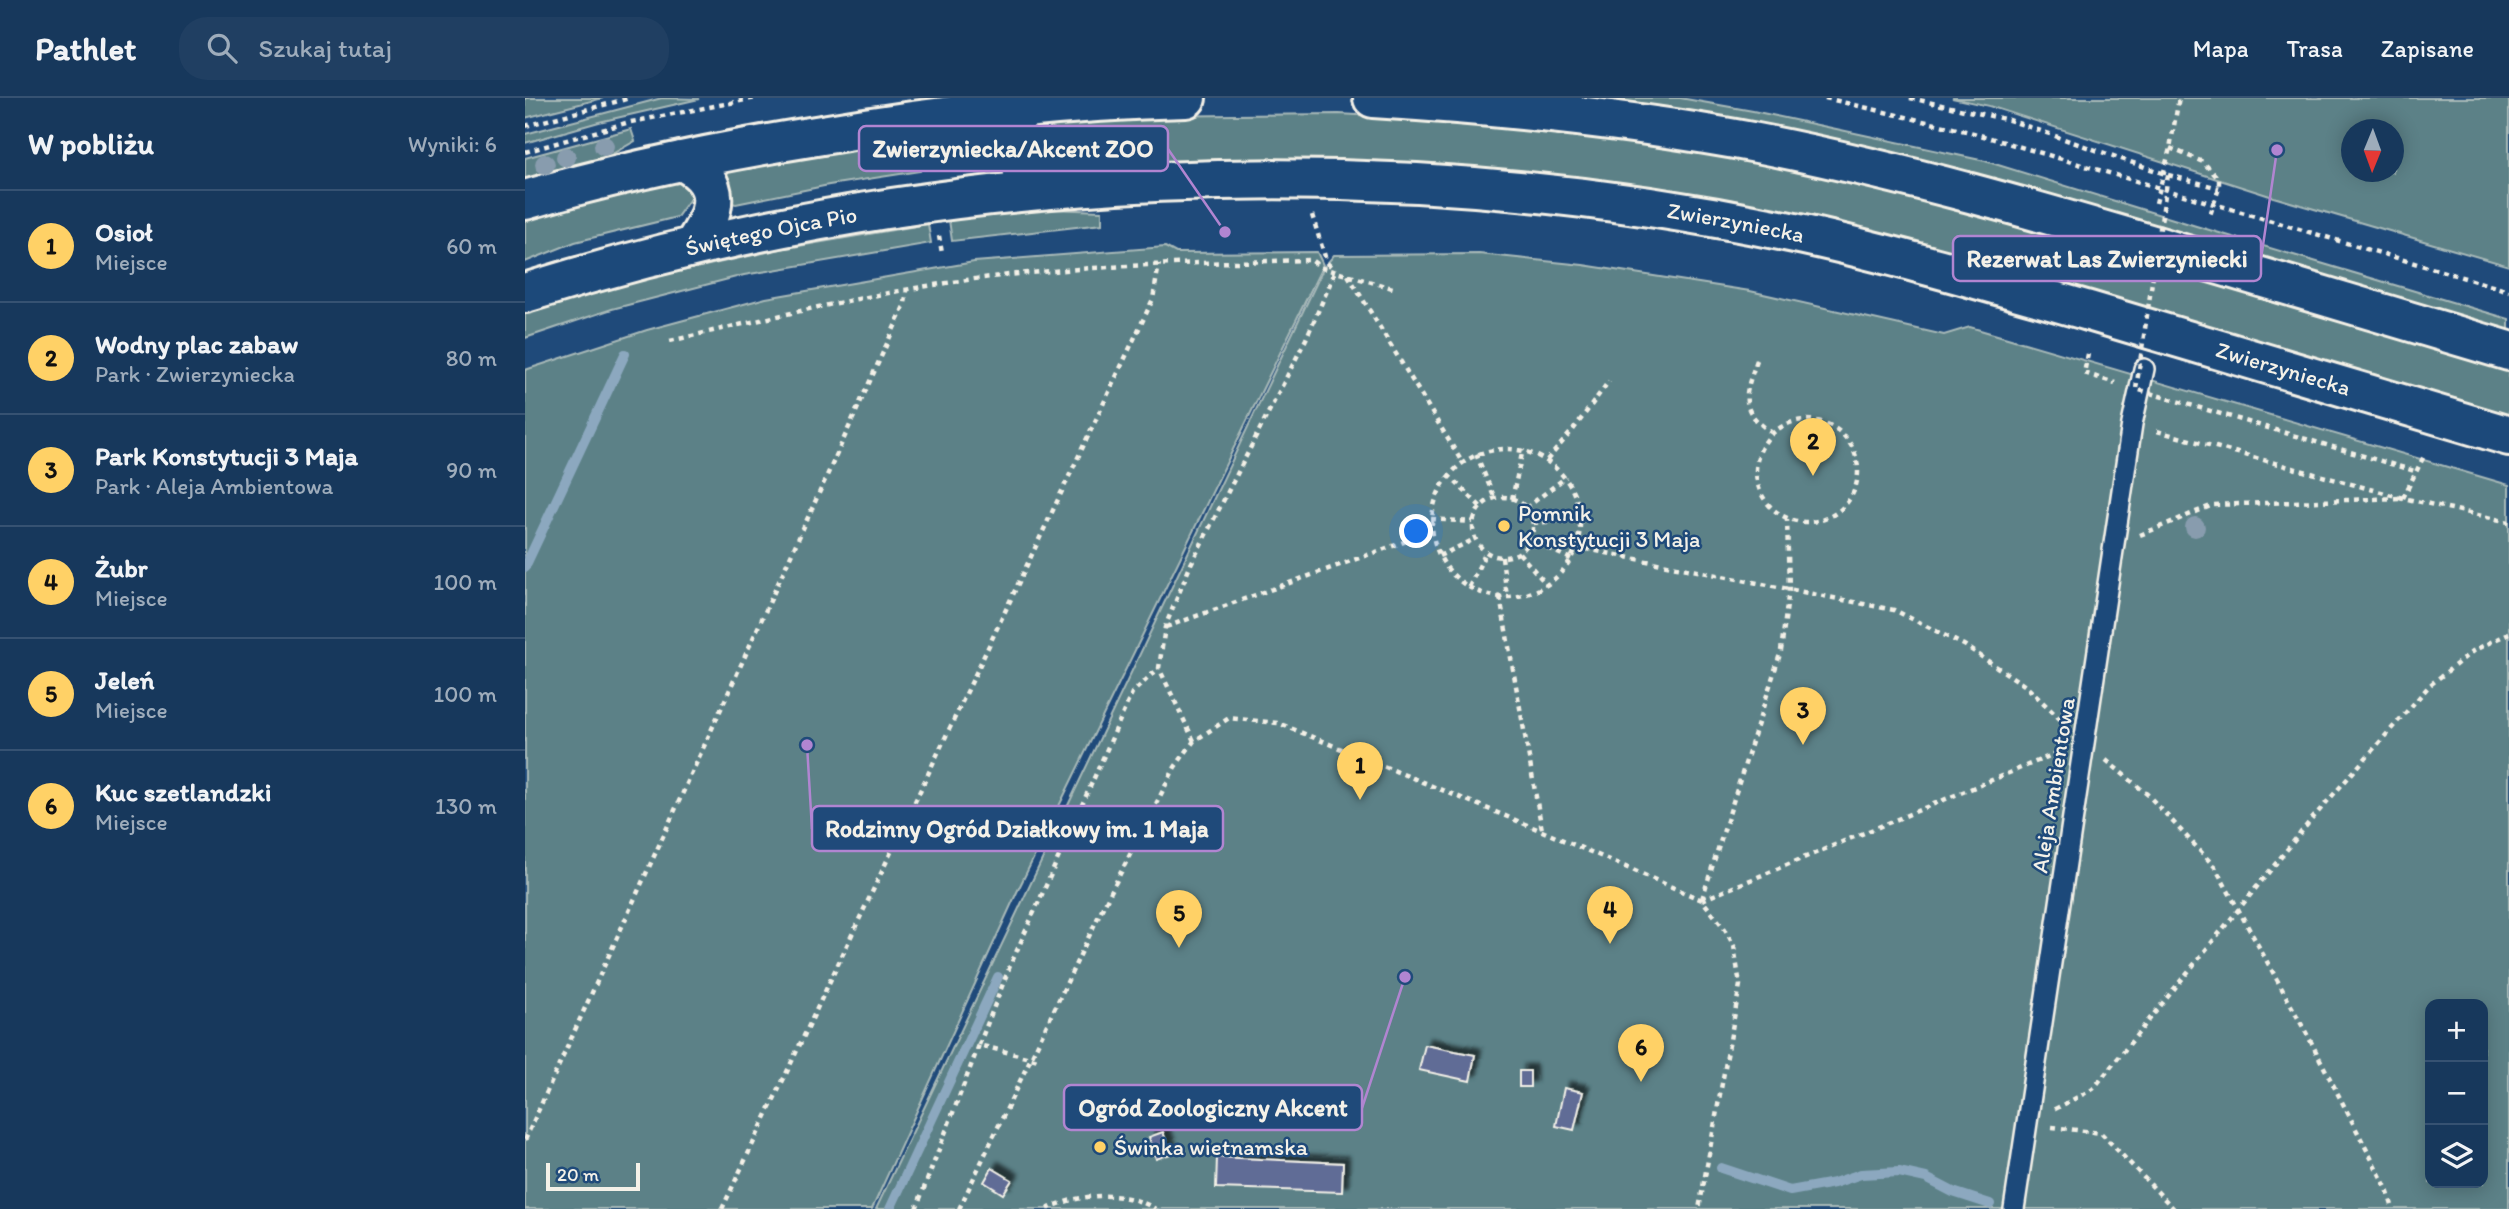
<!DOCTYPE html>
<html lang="pl">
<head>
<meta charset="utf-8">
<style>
	:root { --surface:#17385c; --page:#203f62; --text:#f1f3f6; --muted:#9eacbb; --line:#365272; --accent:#ffd166 }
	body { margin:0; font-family:Itim,sans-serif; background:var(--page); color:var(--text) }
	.controls { position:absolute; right:21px; bottom:21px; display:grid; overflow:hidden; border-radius:14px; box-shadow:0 4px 18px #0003 }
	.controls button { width:63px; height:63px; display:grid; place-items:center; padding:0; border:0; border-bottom:2px solid var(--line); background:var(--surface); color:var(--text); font:35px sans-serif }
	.compass { position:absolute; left:1816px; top:21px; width:63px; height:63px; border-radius:50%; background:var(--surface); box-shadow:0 4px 18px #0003; rotate:181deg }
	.scale { position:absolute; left:21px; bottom:18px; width:94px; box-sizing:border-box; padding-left:7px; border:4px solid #f4f1e8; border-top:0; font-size:19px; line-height:24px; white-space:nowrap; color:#f4f1e8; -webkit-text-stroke:5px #1f4a7a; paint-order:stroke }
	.you { position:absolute; left:892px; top:434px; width:24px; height:24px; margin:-18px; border:5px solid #fff; border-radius:50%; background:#1a73e8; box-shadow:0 0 0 10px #1a73e833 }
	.badge { display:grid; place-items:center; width:46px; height:46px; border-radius:50%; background:var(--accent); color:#111; font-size:23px; font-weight:700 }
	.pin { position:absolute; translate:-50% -58px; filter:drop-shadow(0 2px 4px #0008) }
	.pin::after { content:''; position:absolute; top:37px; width:24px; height:21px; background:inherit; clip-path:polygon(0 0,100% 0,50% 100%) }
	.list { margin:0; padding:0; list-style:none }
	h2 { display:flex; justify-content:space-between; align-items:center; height:91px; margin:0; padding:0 28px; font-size:30px }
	h2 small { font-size:23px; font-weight:400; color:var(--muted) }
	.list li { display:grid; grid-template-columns:46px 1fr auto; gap:21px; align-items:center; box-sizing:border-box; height:112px; padding:0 28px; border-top:2px solid var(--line) }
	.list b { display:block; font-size:26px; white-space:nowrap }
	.list p { margin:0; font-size:23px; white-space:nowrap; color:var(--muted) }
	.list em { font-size:23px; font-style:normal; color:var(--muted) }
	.icon { flex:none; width:38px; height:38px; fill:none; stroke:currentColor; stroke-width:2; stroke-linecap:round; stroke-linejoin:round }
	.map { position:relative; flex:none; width:1984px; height:1111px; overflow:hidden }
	header { display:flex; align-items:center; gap:42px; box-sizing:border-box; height:98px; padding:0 35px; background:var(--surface); border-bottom:2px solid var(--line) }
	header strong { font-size:33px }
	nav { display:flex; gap:38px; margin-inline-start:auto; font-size:24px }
	.search { width:490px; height:63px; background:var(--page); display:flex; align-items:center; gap:18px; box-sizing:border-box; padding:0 24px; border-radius:28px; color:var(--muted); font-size:26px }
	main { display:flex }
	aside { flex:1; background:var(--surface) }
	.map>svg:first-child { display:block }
</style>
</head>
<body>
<header>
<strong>Pathlet</strong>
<div class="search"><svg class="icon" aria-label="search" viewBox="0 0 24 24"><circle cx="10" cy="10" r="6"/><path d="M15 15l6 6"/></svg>Szukaj tutaj</div>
<nav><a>Mapa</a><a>Trasa</a><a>Zapisane</a></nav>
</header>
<main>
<aside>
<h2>W pobliżu<small>Wyniki: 6</small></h2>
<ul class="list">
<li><span class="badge">1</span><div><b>Osioł</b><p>Miejsce</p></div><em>60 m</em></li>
<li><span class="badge">2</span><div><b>Wodny plac zabaw</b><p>Park · Zwierzyniecka</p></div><em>80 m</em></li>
<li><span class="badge">3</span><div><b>Park Konstytucji 3 Maja</b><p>Park · Aleja Ambientowa</p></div><em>90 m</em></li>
<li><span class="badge">4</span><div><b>Żubr</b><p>Miejsce</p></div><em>100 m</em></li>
<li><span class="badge">5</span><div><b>Jeleń</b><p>Miejsce</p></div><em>100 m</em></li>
<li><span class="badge">6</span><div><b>Kuc szetlandzki</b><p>Miejsce</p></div><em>130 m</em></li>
</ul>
</aside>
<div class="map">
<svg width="1984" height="1111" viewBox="0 0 1984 1111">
	<defs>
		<filter id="shadow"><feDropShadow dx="6" dy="-6" stdDeviation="2" flood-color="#0009"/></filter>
	</defs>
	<rect width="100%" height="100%" fill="#1f4a7a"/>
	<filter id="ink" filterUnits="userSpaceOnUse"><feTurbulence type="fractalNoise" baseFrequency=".0143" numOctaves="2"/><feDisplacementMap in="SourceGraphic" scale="14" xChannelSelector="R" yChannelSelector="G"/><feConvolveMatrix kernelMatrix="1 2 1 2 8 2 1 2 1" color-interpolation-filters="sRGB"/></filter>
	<g filter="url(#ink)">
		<g fill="#5b8187" stroke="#a8b9b8" stroke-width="2" fill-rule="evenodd">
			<path d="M0,0H78L0,20Z"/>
			<path d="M137,0L174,1L74,24L0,45V36Z"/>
			<path d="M1076,0H1155L1228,13L1460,63L1671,128L1984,221V235L1390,61L1175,15Z"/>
			<path d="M1427,0H1984V168L1745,98L1464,8ZM1826,32H1868V74H1826Z"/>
			<path d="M814,16L976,25L1226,62L1352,89L1478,123L1984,273V319L1407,152L1208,102L1026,79L559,72L544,66L521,50L520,35L533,24L622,18Z"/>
			<path d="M106,31L110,43L80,60L0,84V60Z"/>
			<path d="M390,37L395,73L304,87L211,106L203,104L197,74L201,69Z"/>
			<path d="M152,80L167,91V98L152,119L50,144L0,164V120Z"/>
			<path d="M526,111L577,113V126L427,143L424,122Z"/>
			<path d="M403,126L406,145L219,177L87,211L0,240V215L103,185L256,151Z"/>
			<path d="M640,149L651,155L792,154L798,167L492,794L347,1111H0V272L122,232L241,200L449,164Z"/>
			<path d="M954,156L1058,167L1225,193L1419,237L1445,229L1984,387V1111H351L799,169L809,157ZM1905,906H1958V1085H1905Z"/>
		</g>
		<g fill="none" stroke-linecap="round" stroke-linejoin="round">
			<g stroke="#8ca8bf" stroke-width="10">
				<path d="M0,469L100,256"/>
				<path d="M1196,1070L1265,1093L1309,1085L1336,1076L1374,1074L1401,1080L1428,1094L1465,1106"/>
				<path d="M365,1111L473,879"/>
			</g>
		</g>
		<g fill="#616c96" stroke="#f4f1e8" stroke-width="2" filter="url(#shadow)">
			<path d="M900,947L950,957L945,983L894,972Z"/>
			<rect x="994" y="973" width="11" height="16"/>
			<path d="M1039,990L1058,994L1049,1032L1031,1028Z"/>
			<path d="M638,1034L646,1056L631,1061L624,1039Z"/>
			<path d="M692,1059L818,1065L817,1094L691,1090Z"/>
			<path d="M467,1070L487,1082L478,1096L459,1084Z"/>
		</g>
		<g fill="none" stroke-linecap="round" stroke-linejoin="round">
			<defs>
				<path id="pedestrian" d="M1489,1111L1607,326L1619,271"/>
				<path id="tertiary" d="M486,0L490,10L497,94"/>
				<g id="secondary">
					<path d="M848,0C977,8 1105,21 1232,45C1376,73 1517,114 1658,156C1767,188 1875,221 1984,253"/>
					<path d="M157,63C200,84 191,115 168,148"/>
					<path d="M0,102C95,74 192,54 291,38C414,17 536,3 661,0"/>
					<path id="s1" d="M0,195C411,66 857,47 1279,137C1375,158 1469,186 1564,213C1704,254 1844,296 1984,338"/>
				</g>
			</defs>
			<use href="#pedestrian" stroke="#f4f1e8" stroke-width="24"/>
			<use href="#tertiary" stroke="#f4f1e8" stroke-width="38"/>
			<use href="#secondary" stroke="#f4f1e8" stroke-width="44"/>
			<g stroke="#f4f1e8" stroke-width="4.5" stroke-dasharray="5 5" stroke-linecap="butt">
				<path d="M1300,0L1445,34L1984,193"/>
				<path d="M0,28L105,0"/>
				<path d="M1645,50L1678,64L1694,81V90L1684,120"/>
				<path d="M0,54L101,25L231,0"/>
				<path d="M1643,77L1694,90"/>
				<path d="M1631,105L1645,50L1654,0"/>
				<path d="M787,117L802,165L810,172"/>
				<path d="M414,138L417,155"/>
				<path d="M823,177L937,364"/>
				<path d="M145,243C244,220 342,196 442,182C556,167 671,165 786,162L797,170L871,191"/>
				<path d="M1563,256L1559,275L1590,285"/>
				<path d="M1232,262C1220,296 1212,311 1246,334"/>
				<circle cx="1282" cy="373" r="51"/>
				<path d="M1632,333L1878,400L1984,424"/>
				<circle cx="981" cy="425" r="74"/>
				<path d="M951,356L970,401"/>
				<path d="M1022,362L1048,332L1084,283"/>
				<path d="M923,377L956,409"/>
				<circle cx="978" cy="429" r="30"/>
				<path d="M1878,400L1900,356"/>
				<path d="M987,401L998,351"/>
				<path d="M1001,410L1041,379"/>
				<path d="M906,421L948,424"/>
				<path d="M1008,425L1056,421"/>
				<path d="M1615,437L1688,407L1874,400"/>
				<path d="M1005,442L1046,461"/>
				<path d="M1051,449L1369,512L1439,547L1502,589L1538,624"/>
				<path d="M994,455L1022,487"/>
				<path d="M914,458L950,441"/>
				<path d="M977,459L982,499"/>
				<path d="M944,489L961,454"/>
				<path d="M975,499L1017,732"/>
				<path d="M641,529L907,434"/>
				<path d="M669,643L634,570L640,529L666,466L781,241L811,172"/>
				<path d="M1581,662L1622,696L1690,769L1784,940L1862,1091L1868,1111"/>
				<path d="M1177,801L1256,553L1264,491L1262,421"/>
				<path d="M1177,802L1532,655"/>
				<path d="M454,947L485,868L607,595L634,570"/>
				<path d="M1530,1011L1568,991L1786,722L1905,587L1948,553L1984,535"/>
				<path d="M1527,1029L1576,1035L1649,1111"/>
				<path d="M0,1042L380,206L382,191"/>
				<path d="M197,1111L628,201L634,166"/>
				<path d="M391,1111L454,947L513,962"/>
				<path d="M434,1111L576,813L650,669L669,643L704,620L753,625L1017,733L1177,802L1200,831L1209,848L1215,887L1174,1111"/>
				<path d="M522,1111C553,1096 599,1091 630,1111"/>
			</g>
			<use href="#pedestrian" stroke="#1f4a7a" stroke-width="19"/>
			<use href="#tertiary" stroke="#1f4a7a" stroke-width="33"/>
			<use href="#secondary" stroke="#1f4a7a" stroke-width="38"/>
			<path stroke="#f4f1e8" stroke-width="4.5" stroke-dasharray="5 5" stroke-linecap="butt" d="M1385,0L1484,22L1643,77L1611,291L1893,374"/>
		</g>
		<g fill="#889cae">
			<circle cx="79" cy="48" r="10"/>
			<circle cx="41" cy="59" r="10"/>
			<circle cx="20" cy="66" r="10"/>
			<circle cx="1670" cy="429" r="10"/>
		</g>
	</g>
	<g fill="#ffd166" stroke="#1f4a7a" stroke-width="2.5">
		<circle cx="979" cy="428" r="7"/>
		<circle cx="575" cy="1049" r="7"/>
	</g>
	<g text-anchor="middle" stroke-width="5" stroke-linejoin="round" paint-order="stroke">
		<g font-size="23" fill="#f4f1e8" stroke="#1f4a7a">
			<text dy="8" stroke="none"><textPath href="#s1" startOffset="1225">Zwierzyniecka</textPath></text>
			<text dy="8" stroke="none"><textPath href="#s1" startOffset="254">Świętego Ojca Pio</textPath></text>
			<text dy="8" stroke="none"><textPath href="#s1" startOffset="1792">Zwierzyniecka</textPath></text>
			<text transform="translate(1528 687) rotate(-81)" y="8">Aleja Ambientowa</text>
		</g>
		<g font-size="23" fill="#f4f1e8" stroke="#1f4a7a" text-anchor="start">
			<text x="993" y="423">Pomnik<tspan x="993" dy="26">Konstytucji 3 Maja</tspan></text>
			<text x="589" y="1057">Świnka wietnamska</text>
		</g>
	</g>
	<path fill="none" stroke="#b185d1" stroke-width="2.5" d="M700 134L643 51M1752 52L1736 161M282 647L287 731M880 879L837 1010"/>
	<g fill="#b185d1" stroke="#1f4a7a" stroke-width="2.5">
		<circle cx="700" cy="134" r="7"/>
		<circle cx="1752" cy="52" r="7"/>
		<circle cx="282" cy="647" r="7"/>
		<circle cx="880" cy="879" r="7"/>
	</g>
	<g fill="#1f4a7a" stroke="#b185d1" stroke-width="2.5">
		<rect x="334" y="28" width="309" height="45" rx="7"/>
		<rect x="1428" y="138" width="308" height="45" rx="7"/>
		<rect x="287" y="708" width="411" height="45" rx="7"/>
		<rect x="539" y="987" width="298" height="45" rx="7"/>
	</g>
	<g font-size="24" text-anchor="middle" font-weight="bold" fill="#f4f1e8">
		<text x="488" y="59">Zwierzyniecka/Akcent ZOO</text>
		<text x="1582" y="169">Rezerwat Las Zwierzyniecki</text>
		<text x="492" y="739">Rodzinny Ogród Działkowy im. 1 Maja</text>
		<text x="688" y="1018">Ogród Zoologiczny Akcent</text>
	</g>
</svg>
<div class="controls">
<button>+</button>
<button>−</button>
<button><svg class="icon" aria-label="layers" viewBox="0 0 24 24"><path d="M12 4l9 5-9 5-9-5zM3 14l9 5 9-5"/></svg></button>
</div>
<svg class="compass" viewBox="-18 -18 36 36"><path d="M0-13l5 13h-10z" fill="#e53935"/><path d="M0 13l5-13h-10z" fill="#9eacbb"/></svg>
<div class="scale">20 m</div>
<div class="you"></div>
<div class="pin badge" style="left:835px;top:702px">1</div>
<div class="pin badge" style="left:1288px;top:378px">2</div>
<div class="pin badge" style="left:1278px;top:647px">3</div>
<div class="pin badge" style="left:1085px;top:846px">4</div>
<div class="pin badge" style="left:654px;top:850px">5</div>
<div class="pin badge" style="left:1116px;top:984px">6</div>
</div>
</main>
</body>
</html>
